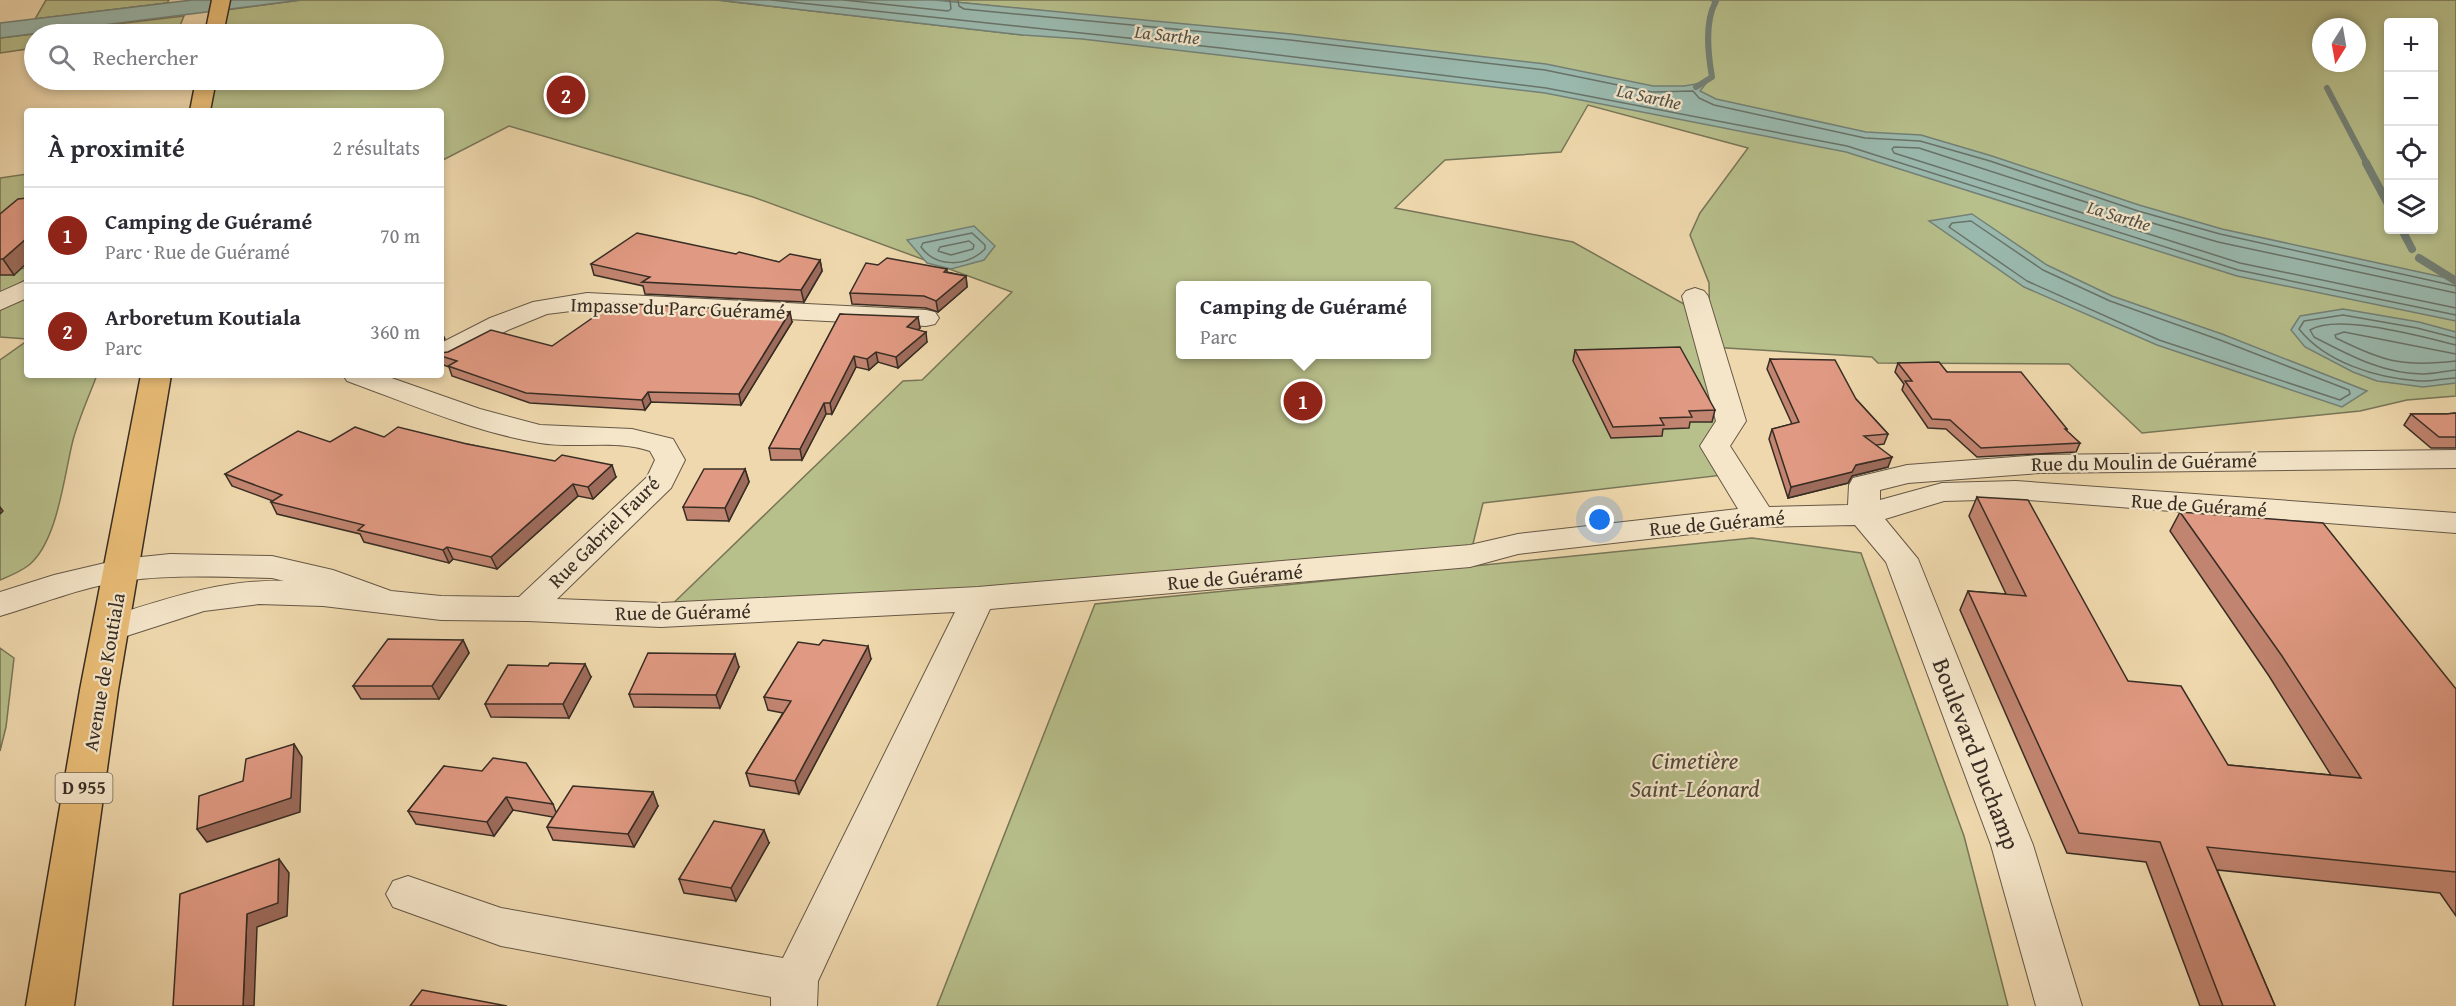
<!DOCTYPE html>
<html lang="fr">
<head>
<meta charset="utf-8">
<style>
	:root { --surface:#fff; --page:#f2f2f3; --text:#2b2b33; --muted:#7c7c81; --line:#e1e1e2; --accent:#8f2418 }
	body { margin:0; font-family:"Gentium Book Plus",serif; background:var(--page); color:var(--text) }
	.controls { position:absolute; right:18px; top:18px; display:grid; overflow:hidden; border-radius:6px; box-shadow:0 3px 9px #0003 }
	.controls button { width:54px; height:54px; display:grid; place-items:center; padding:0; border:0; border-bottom:2px solid var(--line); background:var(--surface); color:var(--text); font:30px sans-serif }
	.compass { position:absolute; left:2312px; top:18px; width:54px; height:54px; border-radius:50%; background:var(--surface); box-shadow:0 3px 9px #0003; rotate:191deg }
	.you { position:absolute; left:1600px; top:520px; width:21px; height:21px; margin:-15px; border:4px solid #fff; border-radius:50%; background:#1a73e8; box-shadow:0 0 0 9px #1a73e833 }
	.badge { display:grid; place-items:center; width:39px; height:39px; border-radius:50%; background:var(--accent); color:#fff; font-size:20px; font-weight:700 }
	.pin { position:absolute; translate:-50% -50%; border:3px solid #fff; box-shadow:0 2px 6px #0006 }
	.popup { position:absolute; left:1176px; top:281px; width:255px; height:78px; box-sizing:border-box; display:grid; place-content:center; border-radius:6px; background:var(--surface); filter:drop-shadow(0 2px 4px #0005); font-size:20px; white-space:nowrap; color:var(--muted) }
	.popup b { font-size:22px; color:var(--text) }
	.popup::after { content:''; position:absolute; left:50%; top:100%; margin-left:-12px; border:12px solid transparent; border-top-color:var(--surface) }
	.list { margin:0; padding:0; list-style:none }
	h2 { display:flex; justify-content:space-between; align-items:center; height:78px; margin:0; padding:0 24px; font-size:26px }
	h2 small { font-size:20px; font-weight:400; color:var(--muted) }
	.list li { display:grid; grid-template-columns:39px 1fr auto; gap:18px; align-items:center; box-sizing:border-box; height:96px; padding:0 24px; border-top:2px solid var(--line) }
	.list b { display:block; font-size:22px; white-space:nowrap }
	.list p { margin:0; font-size:20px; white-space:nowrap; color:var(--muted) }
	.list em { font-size:20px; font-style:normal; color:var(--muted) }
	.icon { flex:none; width:33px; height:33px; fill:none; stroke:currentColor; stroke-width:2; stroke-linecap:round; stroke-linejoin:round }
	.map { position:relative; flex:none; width:2456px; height:1006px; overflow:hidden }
	.search { position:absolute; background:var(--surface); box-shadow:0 3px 9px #0003; left:24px; top:24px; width:420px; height:66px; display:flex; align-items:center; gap:15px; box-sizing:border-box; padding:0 21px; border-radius:33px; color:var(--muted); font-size:22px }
	.panel { position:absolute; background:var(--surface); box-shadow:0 3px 9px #0003; left:24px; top:108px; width:420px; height:270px; border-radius:6px }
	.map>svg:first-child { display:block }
</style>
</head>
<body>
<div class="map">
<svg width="2456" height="1006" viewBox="0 0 2456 1006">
	<rect width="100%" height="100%" fill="#efd8ad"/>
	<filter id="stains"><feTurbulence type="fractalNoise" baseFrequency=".00333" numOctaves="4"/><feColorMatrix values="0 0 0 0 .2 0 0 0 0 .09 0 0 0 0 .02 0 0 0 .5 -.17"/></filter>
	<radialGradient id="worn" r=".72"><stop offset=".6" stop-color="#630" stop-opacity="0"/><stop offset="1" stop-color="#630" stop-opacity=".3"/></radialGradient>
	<g fill="#b7bf8b" stroke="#787658" stroke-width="1.5" fill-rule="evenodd">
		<path d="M46,0H169L167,3L35,19Z"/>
		<path d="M301,0H717L1023,35L1063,13L934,0H2456V396L2407,400L2360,411L2142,433L2069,364L1878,363L1872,357L1710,347L1709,283L1690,235L1700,213L1748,148L1588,105L1561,152L1445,160L1395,208L1573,242L1684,304L1731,421L1715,446L1732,474L1483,503L1470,556L661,615L903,381L922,380L1012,292L753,197L509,126L441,161V111H209L212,80H434V34H216L218,11ZM2388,22H2434V230H2388ZM2321,27H2357V63H2321ZM1180,286H1426V354H1180Z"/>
		<path d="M184,16L179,28L134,34H34V48L0,53V38Z"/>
		<path d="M27,174V214L0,216V178Z"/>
		<path d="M27,268V279L0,296V270Z"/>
		<path d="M27,293V339L0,337V307Z"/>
		<path d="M27,341V375H97C89,396 79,418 73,440C64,475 58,541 29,565C20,572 10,576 0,580V514L2,512L0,511V360Z"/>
		<path d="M1752,538L1861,553L1964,836L2008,1006H937L1095,604Z"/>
		<path d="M0,648L14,658L6,727L0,751Z"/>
	</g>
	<g fill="#9ab9ae" stroke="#738177" stroke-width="1.5">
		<path d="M192,0H301L0,38V23Z"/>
		<path d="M717,0H934L1291,34L1546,64L1653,86H1684L1707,82L1700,91L1716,99L1866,132L1921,135L1992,156L2139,205L2222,229L2456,280V321L2237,276L1846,152L1545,93L1082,39L1023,35Z"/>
		<path d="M1972,214L2047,265L2112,296L2222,334L2367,391L2342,407L2157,345L2024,287L1929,221Z"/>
		<path d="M974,226L995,246L984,260L951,269L927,263L907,240Z"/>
		<path d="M2343,309L2419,322L2456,332V383L2423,387L2377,381L2353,372L2305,347L2291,330L2300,316Z"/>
	</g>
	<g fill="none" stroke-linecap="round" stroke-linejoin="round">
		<g stroke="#697369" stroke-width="1.5">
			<path d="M772,0L1221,48L1546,88L1847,146L2238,270L2456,315"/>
			<path d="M844,0L948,11L951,9L950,0"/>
			<path d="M958,0L959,6L964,9L1290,40L1545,70L1652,92L1693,91L1699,98L1714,105L1865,138L1920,141L1990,161L2138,211L2220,234L2456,286"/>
			<path d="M1971,221L2043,270L2110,301L2220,340L2349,390L2350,394L2340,400L2159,340L2027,281L1949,227L1952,223Z"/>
			<path d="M972,233L985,245V249C967,267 936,268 921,247L923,243Z"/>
			<path d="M969,241L974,245L973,249L951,255L938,251L940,247Z"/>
			<path d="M2456,293L2218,242L2135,218L1919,148L1894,147L1892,149L1894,153L2240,263L2456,308"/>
			<path d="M2456,338L2417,328L2343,315L2304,321L2299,329C2326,363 2377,378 2419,381C2431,382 2444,378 2456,378"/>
			<path d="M2456,345C2423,337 2338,313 2310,330L2314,337C2349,355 2383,374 2423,374C2434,374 2445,371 2456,370"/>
			<path d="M2456,354L2344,332L2335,335L2336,338C2384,362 2403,367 2456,361"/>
		</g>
		<g stroke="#738177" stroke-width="6">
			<path d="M1696,87L1712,77C1708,54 1704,22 1716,1L1714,0"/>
			<path d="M2327,88L2367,164"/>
		</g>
		<g stroke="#738177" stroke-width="8">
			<path d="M2366,163L2388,204"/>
			<path d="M2402,230L2412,249"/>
			<path d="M2419,258L2456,281"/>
		</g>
		<defs>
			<g id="street">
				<path d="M27,280V298L0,310V292Z"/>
				<path d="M1695,288L1704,291L1708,296L1746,421L1730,446L1769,507L1848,505L1849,485L1853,478L1907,465L2039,455L2456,450V468L2039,473L1908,483L1880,490V500L1942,483L2016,481L2456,513V533L2016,499L1944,501L1885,519L1918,559L2033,845L2082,1006H2036L1991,845L1886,562L1855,525L1759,527L1709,532L1518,554L1470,567L990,609L818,981L817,1006H771V997L501,946L393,907L386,894L393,881L408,876L501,908L783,958L955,612L661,627L528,621L441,620L323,606L259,604L204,611L111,641L99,638L93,629L99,620C160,601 219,579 284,581L272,578C223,577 173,574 124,581C82,587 41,604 0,616V592L54,575L122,559L170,554L272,556L333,570L391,591L441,596L519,597L647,477L655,460L650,451C615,439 577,449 540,443C474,432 410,404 347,381L343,375H383L480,409L540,425L632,429L673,439L685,460L671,488L557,599L661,603L978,587L1470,545L1518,534L1738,509L1700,446L1716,421L1682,296L1686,291Z"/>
				<path d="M587,293L926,310L935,312L939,318L935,324L926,326L587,309L547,314L508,330L451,360L441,362V343L490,318L533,302Z"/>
			</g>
			<g id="primary">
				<path d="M212,0H230L223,34H205Z"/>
				<path d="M196,80H216L210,111H190Z"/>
				<path d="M141,375H171L118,690L74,1006H26L80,690Z"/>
			</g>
		</defs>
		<use href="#street" stroke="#665846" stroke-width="2"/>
		<use href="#primary" stroke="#382d24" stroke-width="3"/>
		<use href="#street" fill="#f5e6ca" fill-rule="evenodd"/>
		<use href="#primary" fill="#e8bc76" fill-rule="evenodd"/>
	</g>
	<g fill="#c18470" stroke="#382d24" stroke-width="1.5">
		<path d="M0,214L14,275H0Z"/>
		<path d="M736,254L779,262L820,260L822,271L804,302L645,294L643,286L594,275L591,264Z"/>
		<path d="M878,265L947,269V272L966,276L967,287L938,312L926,308L852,304L850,293Z"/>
		<path d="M840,314L920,328L918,330L927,342L898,368L878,362L869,370L856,367L832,414H826L802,460H771L769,448Z"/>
		<path d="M792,322L741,405L651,402L645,410L530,403L452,376L449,367L441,364V353L552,346Z"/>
		<path d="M1575,350L1715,410L1712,422H1690L1689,428L1663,429L1662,436L1611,438L1573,361Z"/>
		<path d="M1770,359L1856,399L1888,434L1884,444L1876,445L1888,467L1852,476L1848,483L1788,498L1769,439L1772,429L1792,424L1767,369Z"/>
		<path d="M1898,363L1947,372L2067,429L2066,431L2080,443L2076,452L1977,457L1946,429L1928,428L1902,390L1904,384L1895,372Z"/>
		<path d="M2456,413V448H2431L2404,425L2411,414H2446Z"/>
		<path d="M384,437L467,444L616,477L593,499L578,496L497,569L453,559L449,563L364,542L360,534L277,514L271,502L273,501L232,486L225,474L330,442Z"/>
		<path d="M745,469L749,482L729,521L687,520L683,507Z"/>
		<path d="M1977,497L2128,681L2228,765L2331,775L2269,676L2170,531L2180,512L2456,689V916L2440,893L2217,870L2275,1006H2200L2146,862L2067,853L1960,610L1968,591L2006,594L1969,516Z"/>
		<path d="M463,640L469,653L439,699H361L353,686Z"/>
		<path d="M871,659L799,794L750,786L746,773L783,713L768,710L764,697Z"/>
		<path d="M739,667L720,708L634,707L629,694Z"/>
		<path d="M591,677L569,718L491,717L485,704Z"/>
		<path d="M444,766L553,804L556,812L658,806L634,847L553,840L547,827L553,817L513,810L494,836L416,824L408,811Z"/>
		<path d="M769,843L736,901L684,893L679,879Z"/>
	</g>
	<g fill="#9d6b5b" stroke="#382d24" stroke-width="1.5">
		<path d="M27,238V263L14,275L3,259Z"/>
		<path d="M820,260L822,271L804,302L801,290Z"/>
		<path d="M966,276L967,287L938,312L936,301Z"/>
		<path d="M790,312L792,322L741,405L739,394Z"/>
		<path d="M918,317L920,328L909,337L907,327Z"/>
		<path d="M926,332L927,342L898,368L896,357Z"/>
		<path d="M442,333L445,339L441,341V334Z"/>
		<path d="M876,352L878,362L869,370L867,359Z"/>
		<path d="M854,356L856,367L832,414L830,403Z"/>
		<path d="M648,392L651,402L645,410L642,400Z"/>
		<path d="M824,403L826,414L802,460L800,449Z"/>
		<path d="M1892,457L1888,467L1852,476L1848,483L1788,498L1791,487L1856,465Z"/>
		<path d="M612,465L616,477L593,499L588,487Z"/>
		<path d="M745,469L749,482L729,521L725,508Z"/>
		<path d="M573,484L578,496L497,569L491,557Z"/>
		<path d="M0,507L3,511L0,514Z"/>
		<path d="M447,547L453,559L449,563L443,550Z"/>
		<path d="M463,640L469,653L439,699L432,686Z"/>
		<path d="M868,646L871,659L799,794L795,781Z"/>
		<path d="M735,654L739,667L720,708L716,695Z"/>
		<path d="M585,664L591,677L569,718L563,704Z"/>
		<path d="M294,744L302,757L300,812L207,842L197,829Z"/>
		<path d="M653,792L658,806L634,847L628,834Z"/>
		<path d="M506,797L513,810L494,836L487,822Z"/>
		<path d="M764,830L769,843L736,901L731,888Z"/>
		<path d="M279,859L289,873L287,916L257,927L254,1006H243L247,914Z"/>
	</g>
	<g fill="#e09982" stroke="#382d24" stroke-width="1.5">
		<path d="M27,198V238L3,259H0V214L18,199Z"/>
		<path d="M637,233L736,254L739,252L779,262L790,254L820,260L801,290L642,282L650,277L591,264Z"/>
		<path d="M887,258L947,269L944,272L966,276L936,301L924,296L850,293L866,263L878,265Z"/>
		<path d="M614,303L790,312L739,394L648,392L642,400L526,393L448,366L457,361L441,356V353L448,352L491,330L552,346Z"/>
		<path d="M840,314L918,317L907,327L926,332L896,357L876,352L867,359L854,356L830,403H824L800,449L769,448Z"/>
		<path d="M1680,347L1715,410L1689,411L1692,417L1660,418L1664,425L1613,427L1575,350Z"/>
		<path d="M1770,359L1835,360L1856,399L1888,434L1864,436L1892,457L1856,465L1852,472L1791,487L1772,429L1799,422Z"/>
		<path d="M1939,362L1947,372H2021L2067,429H2065L2080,443L1981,448L1950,420L1932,419L1905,381H1912L1898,363Z"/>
		<path d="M2456,413V437H2439L2411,414H2446Z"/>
		<path d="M355,427L384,437L398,427L467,444L555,461L562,455L612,465L588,487L573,484L491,557L447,547L443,550L358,530L364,525L271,502L282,495L225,474L298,431L330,442Z"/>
		<path d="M704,469H745L725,508L683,507Z"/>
		<path d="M1977,497L2028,500L2128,681L2181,686L2228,765L2361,778L2282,656L2180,512L2323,523L2456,689V872L2207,847L2275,1006H2223L2160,842L2079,833L1968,591L2026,596Z"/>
		<path d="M388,639L463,640L432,686H353Z"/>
		<path d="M823,640L868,646L795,781L746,773L791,701L764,697L798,642L819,645Z"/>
		<path d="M648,653L735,654L716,695L629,694Z"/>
		<path d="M550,663L585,664L563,704H485L508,665L548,666Z"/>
		<path d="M294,744L291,798L197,829L199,796L243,781L246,759Z"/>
		<path d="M493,758L526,763L553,804L506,797L487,822L408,811L444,766L482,771Z"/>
		<path d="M573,786L653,792L628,834L547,827Z"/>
		<path d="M714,821L764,830L731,888L679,879Z"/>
		<path d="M279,859L278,903L247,914L243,1006H173L180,894Z"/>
		<path d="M422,990L507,1006H410Z"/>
	</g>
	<g text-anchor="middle" stroke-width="4.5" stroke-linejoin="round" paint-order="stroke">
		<g font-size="18" font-style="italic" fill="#505046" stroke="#f5e6ca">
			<text transform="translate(1167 35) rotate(6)" y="6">La Sarthe</text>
			<text transform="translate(1649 97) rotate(12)" y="6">La Sarthe</text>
			<text transform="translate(2119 216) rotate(17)" y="6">La Sarthe</text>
		</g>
		<rect fill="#f5e6ca" stroke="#716456" stroke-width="1.5" x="55.5" y="773" width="57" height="30" rx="4.5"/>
		<g font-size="18" font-weight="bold" fill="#382d24">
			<text x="84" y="794">D 955</text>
		</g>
		<g font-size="20" fill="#382d24" stroke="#f5e6ca">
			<text transform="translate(678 308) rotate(2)" y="7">Impasse du Parc Guéramé</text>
			<text transform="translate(2144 462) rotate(-1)" y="7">Rue du Moulin de Guéramé</text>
			<text transform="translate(2199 505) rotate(4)" y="7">Rue de Guéramé</text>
			<text transform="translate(1717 523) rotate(-5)" y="7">Rue de Guéramé</text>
			<text transform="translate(604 532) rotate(-45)" y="7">Rue Gabriel Fauré</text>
			<text transform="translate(1235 577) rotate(-5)" y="7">Rue de Guéramé</text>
			<text transform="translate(683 612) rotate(-1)" y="7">Rue de Guéramé</text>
			<text transform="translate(104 672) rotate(-80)" y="7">Avenue de Koutiala</text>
		</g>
		<g font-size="24" fill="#382d24" stroke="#f5e6ca">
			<text transform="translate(1976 754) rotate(69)" y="8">Boulevard Duchamp</text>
		</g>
		<g font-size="24" font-style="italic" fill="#514a39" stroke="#f5e6ca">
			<text x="1695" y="769">Cimetière<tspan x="1695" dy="28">Saint-Léonard</tspan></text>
		</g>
	</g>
	<rect width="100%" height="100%" filter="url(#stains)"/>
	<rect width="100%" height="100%" fill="url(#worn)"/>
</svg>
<div class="controls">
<button>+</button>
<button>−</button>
<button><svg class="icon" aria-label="locate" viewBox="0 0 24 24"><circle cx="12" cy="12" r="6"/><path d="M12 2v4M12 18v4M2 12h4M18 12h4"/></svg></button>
<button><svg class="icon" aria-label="layers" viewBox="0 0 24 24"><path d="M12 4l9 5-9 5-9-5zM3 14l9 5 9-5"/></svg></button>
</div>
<svg class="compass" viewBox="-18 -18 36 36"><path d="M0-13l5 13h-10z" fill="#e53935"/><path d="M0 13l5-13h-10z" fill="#7c7c81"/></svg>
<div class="you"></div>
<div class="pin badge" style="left:1303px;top:401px">1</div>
<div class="popup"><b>Camping de Guéramé</b>Parc</div>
<div class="pin badge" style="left:566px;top:95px">2</div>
<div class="search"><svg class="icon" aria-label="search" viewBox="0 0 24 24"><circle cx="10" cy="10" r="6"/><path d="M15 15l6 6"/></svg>Rechercher</div>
<section class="panel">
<h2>À proximité<small>2 résultats</small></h2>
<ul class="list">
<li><span class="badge">1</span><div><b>Camping de Guéramé</b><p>Parc · Rue de Guéramé</p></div><em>70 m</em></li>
<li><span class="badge">2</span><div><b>Arboretum Koutiala</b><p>Parc</p></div><em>360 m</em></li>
</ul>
</section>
</div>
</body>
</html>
